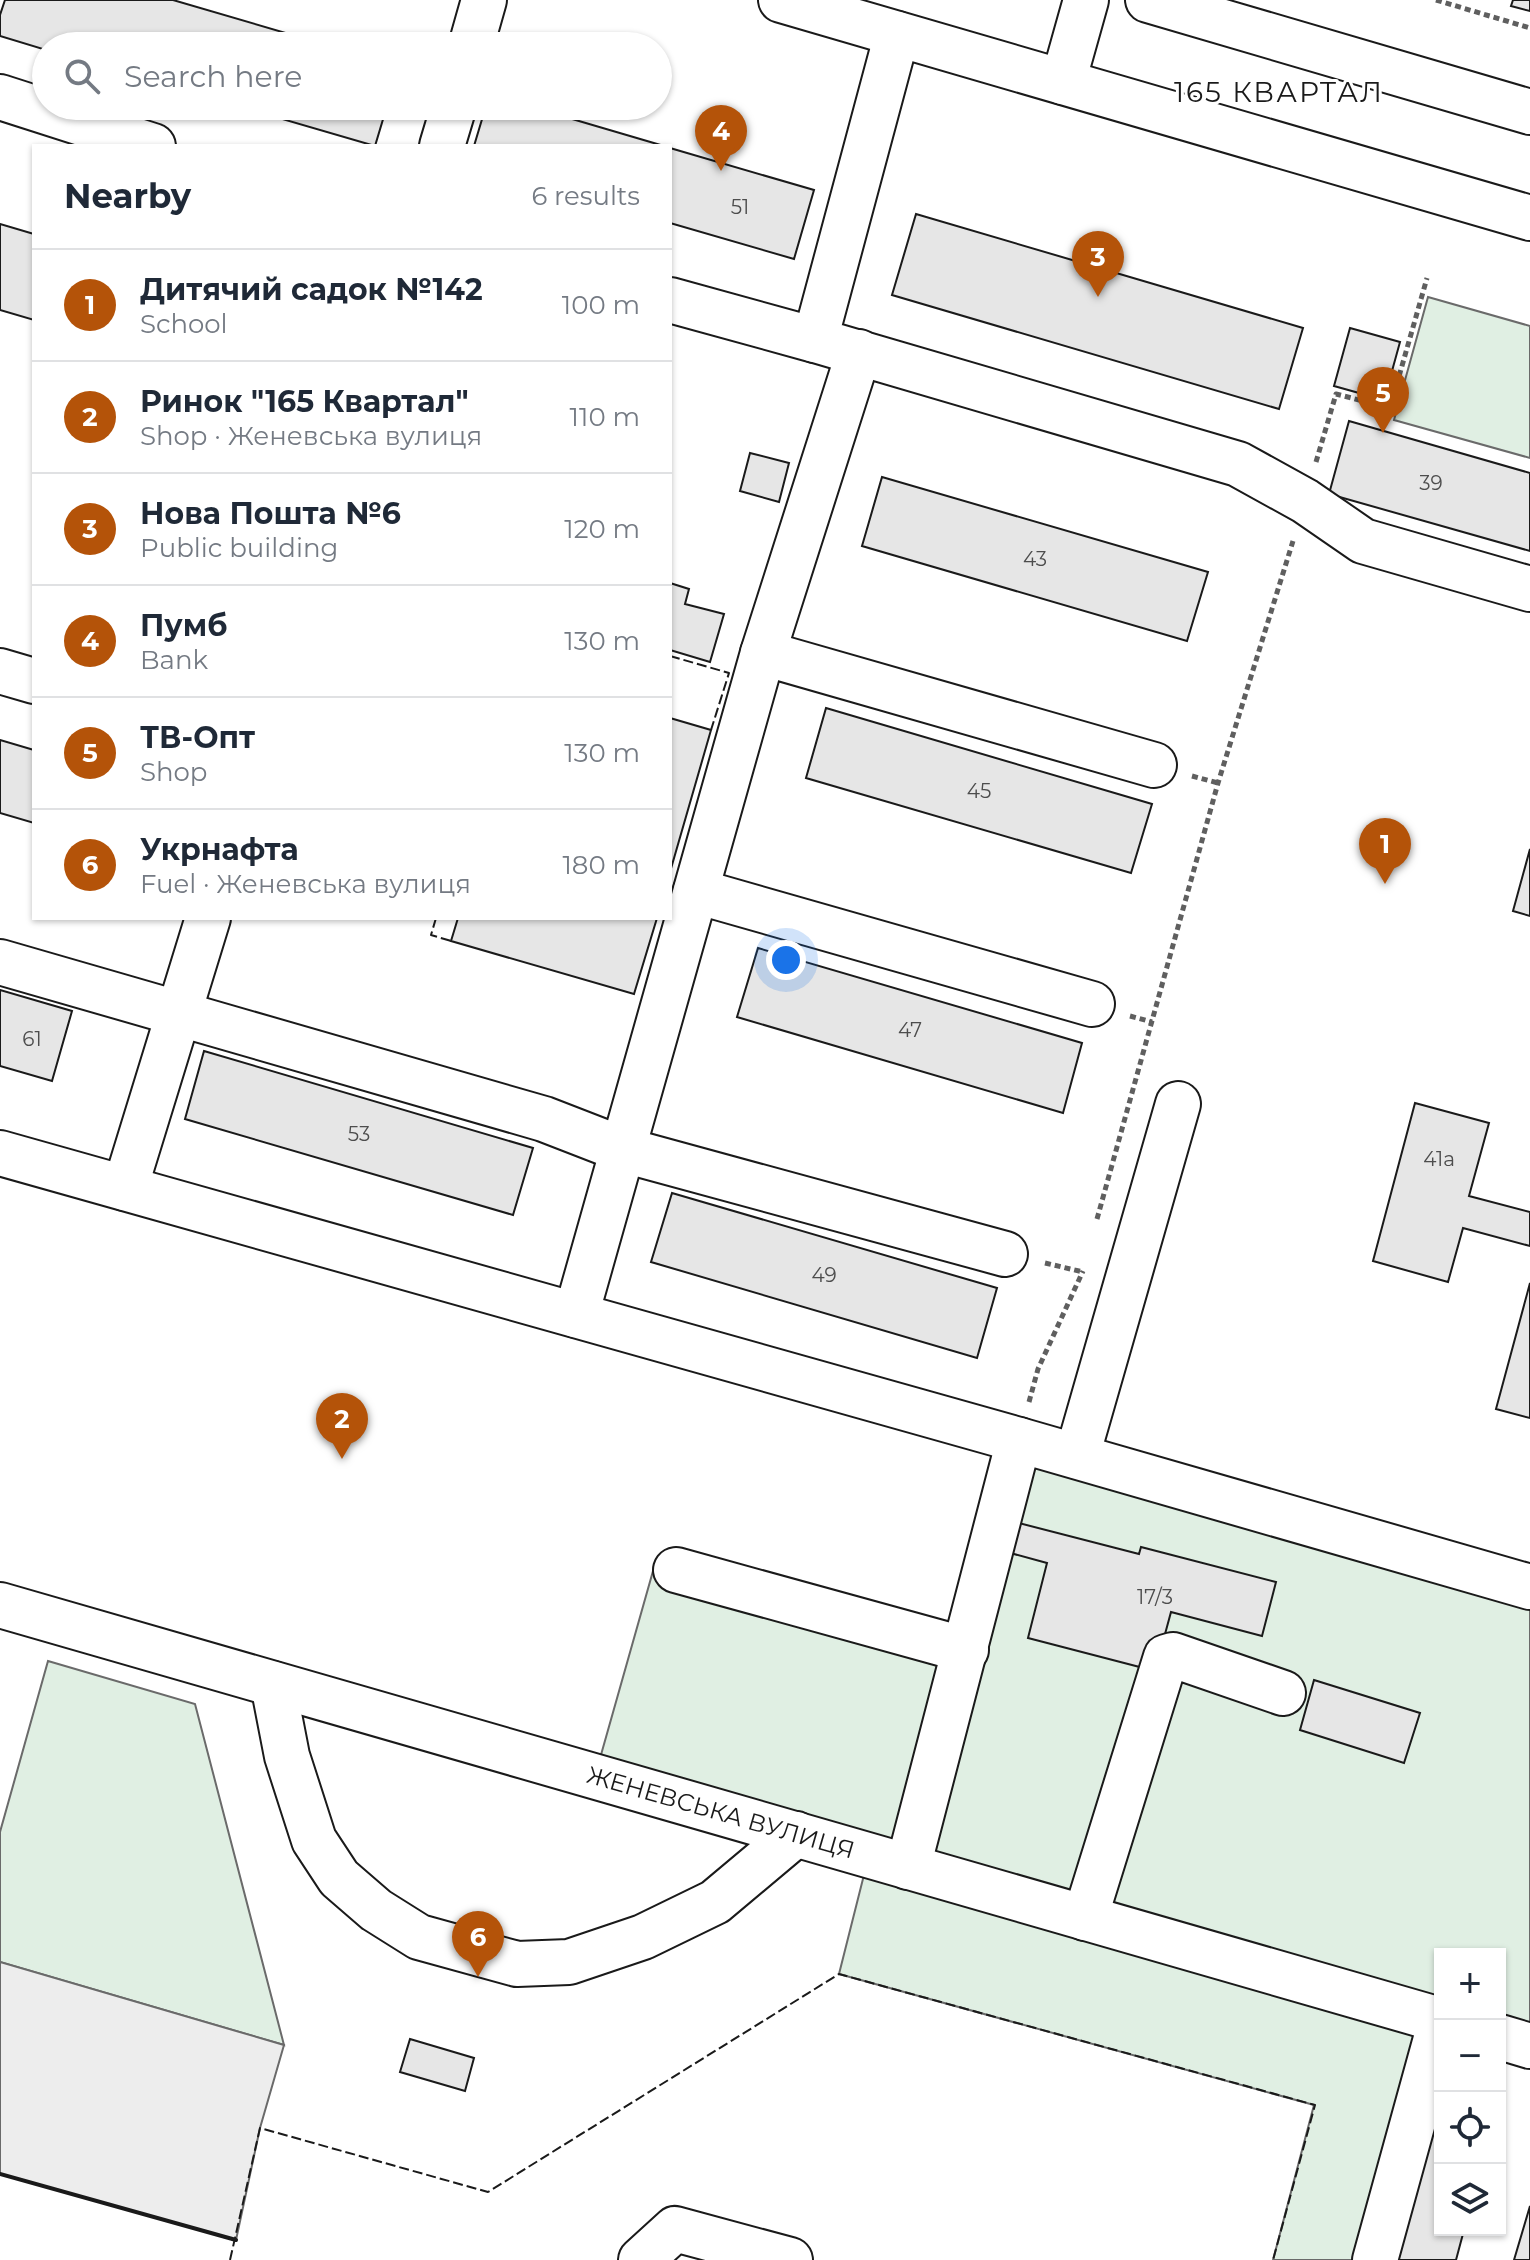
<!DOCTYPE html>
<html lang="en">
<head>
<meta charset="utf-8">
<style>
	:root { --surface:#fff; --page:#f2f2f3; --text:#1f2937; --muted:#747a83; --line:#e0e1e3; --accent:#b45309 }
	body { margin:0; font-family:Montserrat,sans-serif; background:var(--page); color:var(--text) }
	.controls { position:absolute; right:24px; bottom:24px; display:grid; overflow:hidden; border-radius:0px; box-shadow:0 2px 6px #0004 }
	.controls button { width:72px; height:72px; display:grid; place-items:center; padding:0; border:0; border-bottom:2px solid var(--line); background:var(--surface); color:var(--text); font:40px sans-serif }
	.you { position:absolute; left:786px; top:960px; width:28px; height:28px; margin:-20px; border:6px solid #fff; border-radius:50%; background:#1a73e8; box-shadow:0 0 0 12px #1a73e833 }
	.badge { display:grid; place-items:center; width:52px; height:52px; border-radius:50%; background:var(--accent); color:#fff; font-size:26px; font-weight:700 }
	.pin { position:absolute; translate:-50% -66px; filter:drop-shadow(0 2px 4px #0008) }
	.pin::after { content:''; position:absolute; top:42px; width:28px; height:24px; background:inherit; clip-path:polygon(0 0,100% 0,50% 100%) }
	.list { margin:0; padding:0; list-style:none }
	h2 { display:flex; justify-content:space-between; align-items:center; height:104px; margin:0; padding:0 32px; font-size:34px }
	h2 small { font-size:26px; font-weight:400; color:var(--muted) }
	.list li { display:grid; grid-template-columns:52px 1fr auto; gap:24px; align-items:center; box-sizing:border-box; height:112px; padding:0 32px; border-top:2px solid var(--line) }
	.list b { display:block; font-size:30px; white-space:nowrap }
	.list p { margin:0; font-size:26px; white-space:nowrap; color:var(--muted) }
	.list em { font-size:26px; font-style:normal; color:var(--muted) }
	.icon { flex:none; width:44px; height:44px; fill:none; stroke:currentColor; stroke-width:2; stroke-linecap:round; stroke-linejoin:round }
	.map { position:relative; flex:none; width:1530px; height:2260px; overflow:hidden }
	.search { position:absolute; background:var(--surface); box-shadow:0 2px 6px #0004; left:32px; top:32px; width:640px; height:88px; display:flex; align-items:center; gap:20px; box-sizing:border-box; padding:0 28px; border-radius:44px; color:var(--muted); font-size:30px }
	.panel { position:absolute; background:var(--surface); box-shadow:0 2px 6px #0004; left:32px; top:144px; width:640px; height:776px; border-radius:0px }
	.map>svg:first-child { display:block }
</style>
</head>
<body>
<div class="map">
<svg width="1530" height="2260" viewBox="0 0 1530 2260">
	<rect width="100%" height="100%" fill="#fff"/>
	<g fill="#e0efe3" stroke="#6a6a6a" stroke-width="2">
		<path d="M1428,297L1530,326V458L1394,420Z"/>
		<path d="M1019,1440L1530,1587V2046L1500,2037V1954H1440V2024L1375,2260H1273L1314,2105L839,1974L869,1855L595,1776L655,1564L966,1649Z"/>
		<path d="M48,1661L195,1704L284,2045L0,1962V1832Z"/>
	</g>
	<path fill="#ededed" stroke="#6a6a6a" stroke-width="2" d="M0,1962L284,2045L260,2128L236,2240L0,2174Z"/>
	<g fill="#e6e6e6" stroke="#1a1a1a" stroke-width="2">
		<path d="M5,0H173L330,46H46V50L0,36V15Z"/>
		<path d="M1513,0H1530V11L1511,6Z"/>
		<path d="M238,106H387L375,146Z"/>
		<path d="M486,106H528L664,146H474Z"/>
		<path d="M670,148L814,190L794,259L670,223Z"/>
		<path d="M916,214L1303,328L1279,409L892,295Z"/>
		<path d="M0,224L34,234V320L0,310Z"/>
		<path d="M1350,328L1400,342L1384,400L1334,386Z"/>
		<path d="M1349,421L1530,473V551L1329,494Z"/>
		<path d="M750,453L789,463L779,502L740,491Z"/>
		<path d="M882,477L1208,572L1187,641L862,546Z"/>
		<path d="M670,583L689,589L685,604L724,614L710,662L670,650Z"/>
		<path d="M826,708L1152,804L1131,873L806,778Z"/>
		<path d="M670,718L711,730L670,872Z"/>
		<path d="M0,740L34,750V823L0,813Z"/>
		<path d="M1530,849V916L1513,911Z"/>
		<path d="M458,918H657L634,994L451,941Z"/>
		<path d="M758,948L1082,1043L1063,1113L737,1017Z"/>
		<path d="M0,990L72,1011L52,1081L0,1066Z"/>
		<path d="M204,1051L533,1148L513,1215L185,1119Z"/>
		<path d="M1415,1103L1489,1123L1469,1196L1530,1212V1246L1463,1228L1448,1282L1373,1261Z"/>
		<path d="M672,1193L997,1288L977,1358L651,1262Z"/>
		<path d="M1530,1283V1418L1496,1409Z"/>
		<path d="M1011,1521L1139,1554L1141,1547L1276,1582L1262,1636L1171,1612L1155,1671L1028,1638L1047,1563L1003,1551Z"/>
		<path d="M1314,1680L1420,1713L1404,1763L1300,1730Z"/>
		<path d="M410,2039L474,2058L465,2091L400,2072Z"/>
		<path d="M1429,2133L1440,2136V2230H1464L1456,2260H1395Z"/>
		<path d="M1530,2206V2260H1514Z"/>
	</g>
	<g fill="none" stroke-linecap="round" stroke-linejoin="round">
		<defs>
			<g id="minor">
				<path d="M897,34L815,340L1238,464L1305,501L1363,541L1530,589"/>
				<path d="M471,46L484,0"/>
				<path d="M0,97L153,146"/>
				<path d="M442,146L454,106"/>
				<path d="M670,300L815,340"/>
				<path d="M763,653L1154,765"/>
				<path d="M0,671L34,681"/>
				<path d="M696,891L1092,1004"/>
				<path d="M0,962L544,1119L624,1150L1005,1254"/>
				<path d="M0,1153L1019,1440L1530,1587"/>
				<path d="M125,1188L208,918"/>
				<path d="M576,1315L763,653L859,352"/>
				<path d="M1077,1456L1178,1104"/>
				<path d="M676,1570L966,1650"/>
				<path id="s1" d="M0,1605L1440,2020"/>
				<path d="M273,1684L287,1756L314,1840L339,1878L376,1910L419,1937L517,1964L569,1962L643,1937L715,1902L796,1834"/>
				<path d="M908,1867L1019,1440"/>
				<path d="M1085,1918L1166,1657L1173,1655L1283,1693"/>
				<path d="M1500,2037L1530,2046"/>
				<path d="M641,2260L675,2229L790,2260"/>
				<path d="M1375,2260L1440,2024"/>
			</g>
			<g id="major">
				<path d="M781,0L1530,218"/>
				<path d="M1148,0L1530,112"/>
				<path d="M1063,82L1086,0"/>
			</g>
		</defs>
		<use href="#minor" stroke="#1a1a1a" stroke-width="48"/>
		<use href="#major" stroke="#1a1a1a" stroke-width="48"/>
		<g stroke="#5f5f5f" stroke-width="5" stroke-dasharray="6 4" stroke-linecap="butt">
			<path d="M1436,0L1530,28"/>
			<path d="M1316,462L1336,394L1390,408L1427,278"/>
			<path d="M1192,776L1218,783"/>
			<path d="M1130,1016L1152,1022"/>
			<path d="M1097,1219L1218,783L1293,541"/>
			<path d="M1045,1263L1083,1272"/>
			<path d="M1029,1402L1038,1369L1083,1271"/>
		</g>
		<use href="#minor" stroke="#fff" stroke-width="44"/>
		<use href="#major" stroke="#fff" stroke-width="44"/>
		<g stroke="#1a1a1a" stroke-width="2" stroke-dasharray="10 4" stroke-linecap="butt">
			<path d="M670,656L729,673L711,730"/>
			<path d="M436,918L431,935L451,941"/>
			<path d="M230,2260L260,2128L488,2192L839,1974L1315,2105L1273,2260"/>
		</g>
		<path stroke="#1a1a1a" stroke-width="4" d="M0,2174L236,2240"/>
	</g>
	<g text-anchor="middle" stroke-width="6" stroke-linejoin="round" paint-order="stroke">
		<g font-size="20" fill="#4d4d4d">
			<text x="740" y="214">51</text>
			<text x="1431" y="490">39</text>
			<text x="1035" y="566">43</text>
			<text x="979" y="798">45</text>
			<text x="910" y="1037">47</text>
			<text x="32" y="1046">61</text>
			<text x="359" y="1141">53</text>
			<text x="1439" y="1166">41а</text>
			<text x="824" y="1282">49</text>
			<text x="1155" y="1604">17/3</text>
		</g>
		<g font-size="24" fill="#1a1a1a" stroke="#fff">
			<text dy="8" stroke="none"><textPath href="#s1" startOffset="750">ЖЕНЕВСЬКА ВУЛИЦЯ</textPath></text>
		</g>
		<g font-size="28" letter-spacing="2" fill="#1a1a1a" stroke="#fff">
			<text x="1279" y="102">165 КВАРТАЛ</text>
		</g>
	</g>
</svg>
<div class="controls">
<button>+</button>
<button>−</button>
<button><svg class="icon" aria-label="locate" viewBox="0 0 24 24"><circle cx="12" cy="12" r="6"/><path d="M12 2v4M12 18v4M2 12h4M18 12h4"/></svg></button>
<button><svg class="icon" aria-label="layers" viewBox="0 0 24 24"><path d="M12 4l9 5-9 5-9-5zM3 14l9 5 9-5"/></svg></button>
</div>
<div class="you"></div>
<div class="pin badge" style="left:1385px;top:884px">1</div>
<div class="pin badge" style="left:342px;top:1459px">2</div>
<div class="pin badge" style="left:1098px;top:297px">3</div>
<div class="pin badge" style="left:721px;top:171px">4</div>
<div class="pin badge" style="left:1383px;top:433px">5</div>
<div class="pin badge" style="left:478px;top:1977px">6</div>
<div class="search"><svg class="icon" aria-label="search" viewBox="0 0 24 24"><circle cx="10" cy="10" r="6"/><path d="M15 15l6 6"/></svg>Search here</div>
<section class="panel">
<h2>Nearby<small>6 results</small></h2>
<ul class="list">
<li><span class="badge">1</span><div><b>Дитячий садок №142</b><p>School</p></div><em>100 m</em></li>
<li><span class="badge">2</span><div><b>Ринок &quot;165 Квартал&quot;</b><p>Shop · Женевська вулиця</p></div><em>110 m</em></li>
<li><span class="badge">3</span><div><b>Нова Пошта №6</b><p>Public building</p></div><em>120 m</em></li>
<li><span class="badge">4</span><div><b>Пумб</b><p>Bank</p></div><em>130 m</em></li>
<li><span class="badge">5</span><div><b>ТВ-Опт</b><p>Shop</p></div><em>130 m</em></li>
<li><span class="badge">6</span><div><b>Укрнафта</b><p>Fuel · Женевська вулиця</p></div><em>180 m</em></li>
</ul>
</section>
</div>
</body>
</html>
